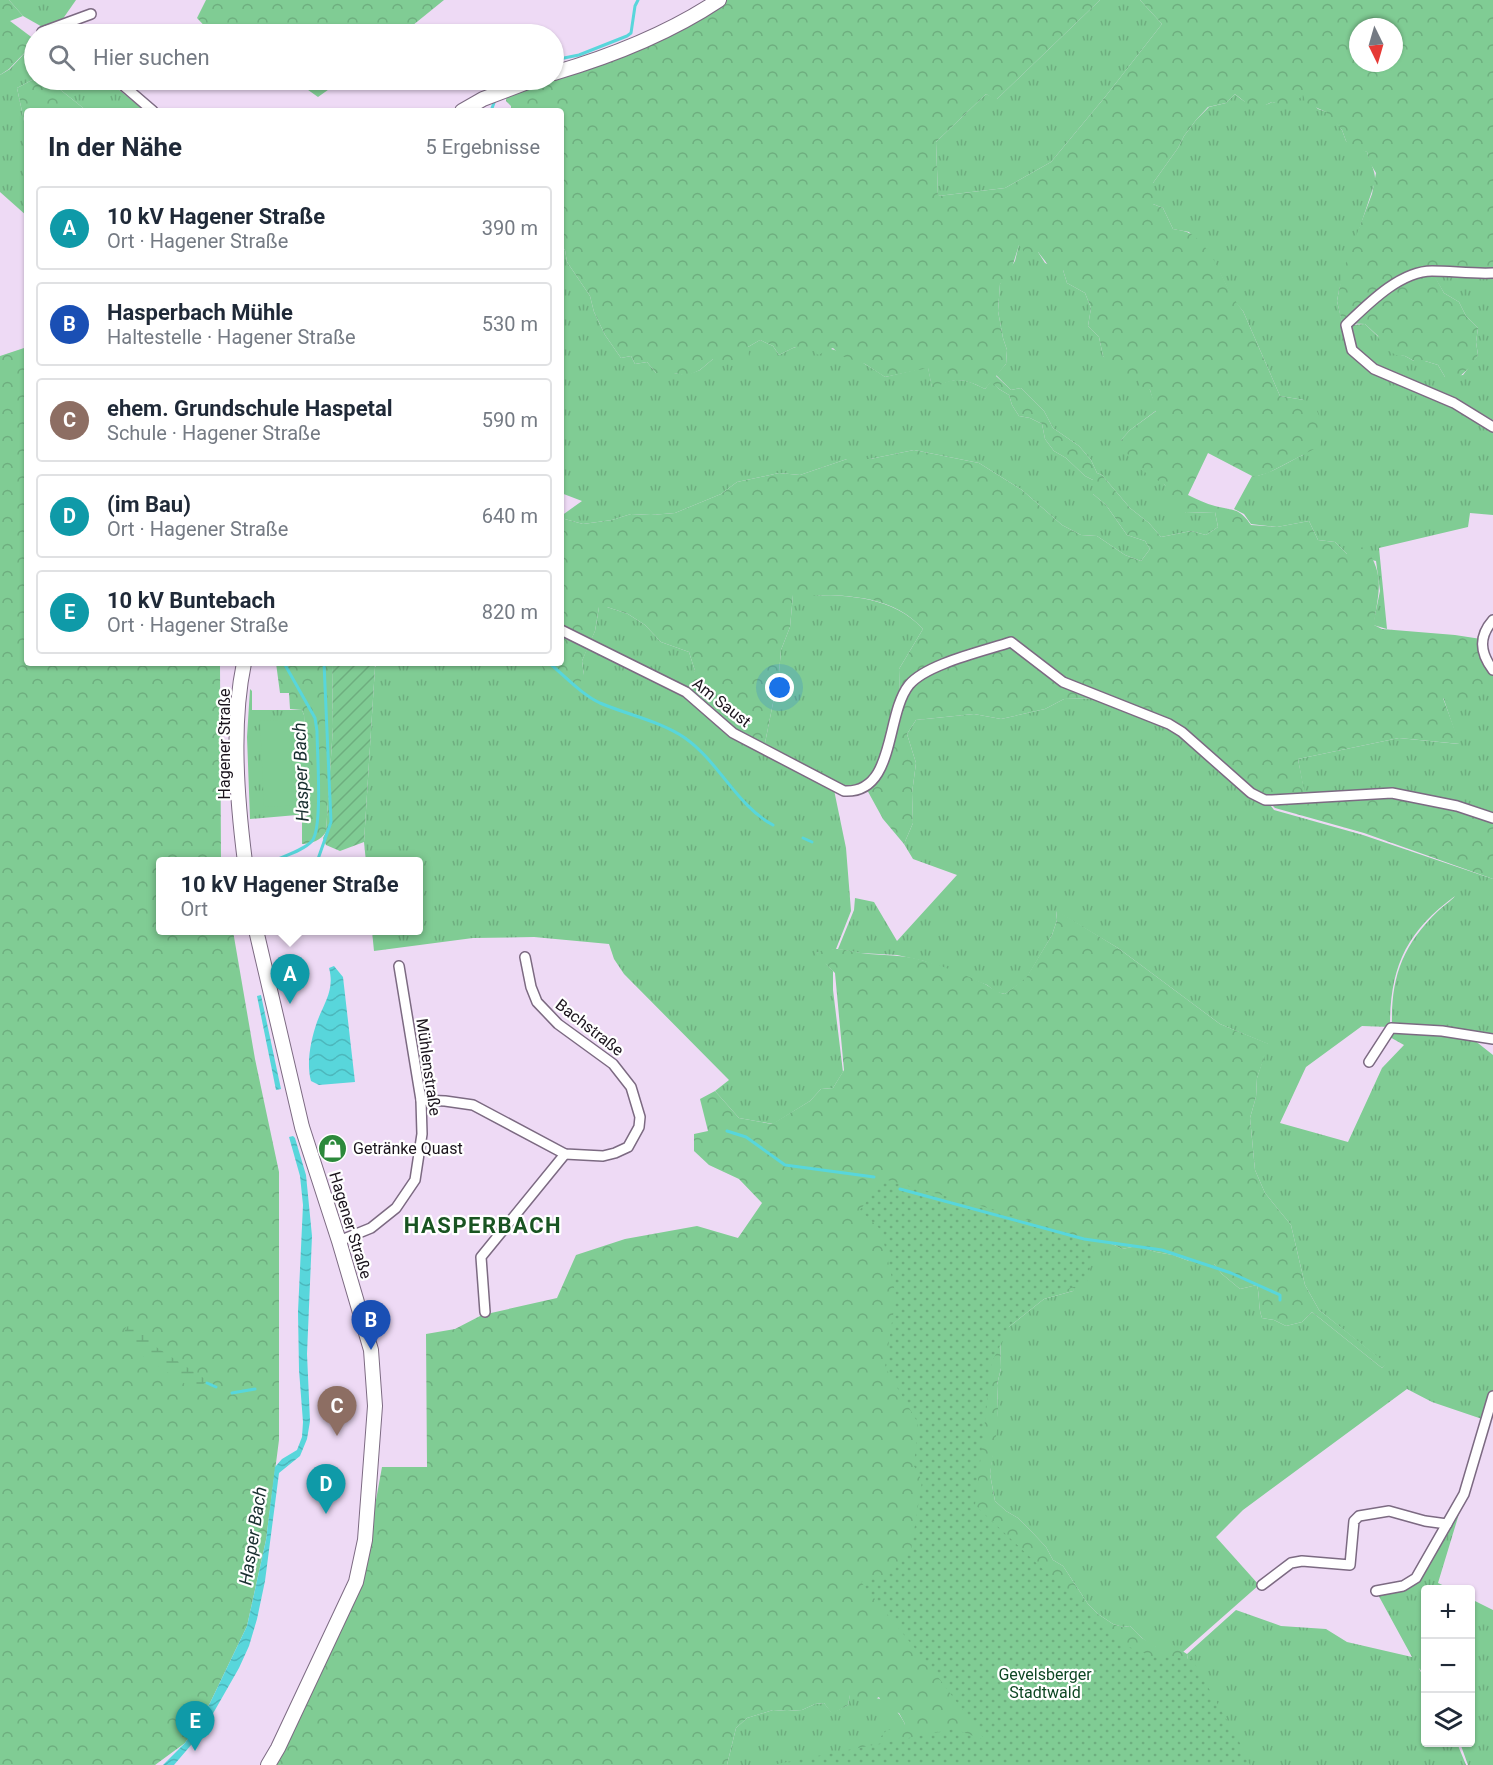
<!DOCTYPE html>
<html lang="de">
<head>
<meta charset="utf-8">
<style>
	:root { --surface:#fff; --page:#f6f6f7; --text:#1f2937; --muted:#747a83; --line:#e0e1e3; --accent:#db2777 }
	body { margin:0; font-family:Roboto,sans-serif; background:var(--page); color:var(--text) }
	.controls { position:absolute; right:18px; bottom:18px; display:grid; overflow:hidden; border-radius:6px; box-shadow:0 2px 4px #0004 }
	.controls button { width:54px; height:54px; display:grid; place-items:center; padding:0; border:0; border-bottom:2px solid var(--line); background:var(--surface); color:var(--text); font:30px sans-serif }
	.compass { position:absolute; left:1349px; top:18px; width:54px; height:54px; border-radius:50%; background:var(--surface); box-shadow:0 2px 4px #0004; rotate:175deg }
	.you { position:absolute; left:780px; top:688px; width:21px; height:21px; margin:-15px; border:4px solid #fff; border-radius:50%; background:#1a73e8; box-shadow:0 0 0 9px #1a73e833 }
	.badge { display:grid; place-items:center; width:39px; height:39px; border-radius:50%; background:var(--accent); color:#fff; font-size:20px; font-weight:700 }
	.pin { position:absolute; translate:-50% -50px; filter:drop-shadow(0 2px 3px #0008) }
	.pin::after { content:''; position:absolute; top:32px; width:21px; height:18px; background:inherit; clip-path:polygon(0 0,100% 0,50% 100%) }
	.popup { position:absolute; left:156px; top:857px; width:267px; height:78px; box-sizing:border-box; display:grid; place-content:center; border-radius:6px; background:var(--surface); filter:drop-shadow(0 2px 4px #0005); font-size:20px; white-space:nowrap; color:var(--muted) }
	.popup b { font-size:22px; color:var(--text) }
	.popup::after { content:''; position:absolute; left:50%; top:100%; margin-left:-12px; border:12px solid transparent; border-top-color:var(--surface) }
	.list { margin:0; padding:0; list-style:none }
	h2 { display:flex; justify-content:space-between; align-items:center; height:78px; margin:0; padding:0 24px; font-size:26px }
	h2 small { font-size:20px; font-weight:400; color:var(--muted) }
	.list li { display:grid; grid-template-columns:39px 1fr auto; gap:18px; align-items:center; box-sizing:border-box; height:84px; margin:0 12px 12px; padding:0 12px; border:2px solid var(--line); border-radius:6px }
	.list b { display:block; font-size:22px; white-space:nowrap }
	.list p { margin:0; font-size:20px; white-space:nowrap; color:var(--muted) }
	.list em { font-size:20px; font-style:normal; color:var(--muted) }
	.icon { flex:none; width:33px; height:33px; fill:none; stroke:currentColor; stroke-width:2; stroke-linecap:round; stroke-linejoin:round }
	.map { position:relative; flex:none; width:1493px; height:1765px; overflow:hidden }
	.search { position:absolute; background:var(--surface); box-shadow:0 2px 4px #0004; left:24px; top:24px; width:540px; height:66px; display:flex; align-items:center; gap:15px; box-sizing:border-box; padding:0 21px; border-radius:33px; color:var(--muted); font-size:22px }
	.panel { position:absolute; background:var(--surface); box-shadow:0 2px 4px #0004; left:24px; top:108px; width:540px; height:558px; border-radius:6px }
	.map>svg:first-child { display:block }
</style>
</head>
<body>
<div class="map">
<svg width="1493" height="1765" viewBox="0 0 1493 1765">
	<defs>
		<pattern id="grass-tufts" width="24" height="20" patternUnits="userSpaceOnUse" patternTransform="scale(1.5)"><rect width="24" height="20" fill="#80cc94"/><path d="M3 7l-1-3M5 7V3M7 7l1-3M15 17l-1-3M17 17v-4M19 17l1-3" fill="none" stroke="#6eae7f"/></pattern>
		<pattern id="forest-crowns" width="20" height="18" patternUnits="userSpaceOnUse" patternTransform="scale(1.5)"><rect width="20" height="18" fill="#80cc94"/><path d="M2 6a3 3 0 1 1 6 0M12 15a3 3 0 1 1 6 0" fill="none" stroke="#6eae7f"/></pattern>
		<pattern id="wetland-marsh" width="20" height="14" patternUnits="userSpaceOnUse" patternTransform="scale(1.5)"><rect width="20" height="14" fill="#80cc94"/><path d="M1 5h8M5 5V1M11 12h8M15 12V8" fill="none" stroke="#6eae7f"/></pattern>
		<pattern id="park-dots" width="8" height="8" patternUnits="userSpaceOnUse" patternTransform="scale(1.5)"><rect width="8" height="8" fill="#80cc94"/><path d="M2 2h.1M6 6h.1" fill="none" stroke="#6eae7f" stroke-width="1.8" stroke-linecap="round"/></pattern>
		<pattern id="garden-furrows" width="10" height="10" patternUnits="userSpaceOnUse" patternTransform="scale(1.5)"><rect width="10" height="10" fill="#80cc94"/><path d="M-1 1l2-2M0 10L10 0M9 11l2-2" fill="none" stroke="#6eae7f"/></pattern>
		<pattern id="water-waves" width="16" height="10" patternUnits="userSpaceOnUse" patternTransform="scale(1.5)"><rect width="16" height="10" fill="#58d6db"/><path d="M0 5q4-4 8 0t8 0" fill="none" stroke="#4cb7bc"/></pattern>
	</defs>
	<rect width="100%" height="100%" fill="#eedaf5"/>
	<g fill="url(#grass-tufts)">
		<path d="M9,0H76L53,33L23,16Z"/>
		<path d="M1100,0H1140L1162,24L1105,97L1051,162L1005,188L938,196L936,142L986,94L997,99Z"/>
		<path d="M34,43V79L17,88L24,121L27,125V216L0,192V75L10,69Z"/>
		<path d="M48,80H107L145,111H87Z"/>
		<path d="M1235,94C1246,104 1258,110 1272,102L1283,104L1303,94L1318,109L1327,112L1336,122L1342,130L1346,141L1367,152C1370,163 1376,171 1375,182L1339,290L1337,301L1342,322L1346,323L1351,350L1374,370L1453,404L1493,430V515L1470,513L1468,527L1379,548L1387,629L1373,625L1380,591L1376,561L1347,554L1335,542L1318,540L1309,521L1277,527L1251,524L1244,514L1234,509L1252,476C1266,477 1289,461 1303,455L1304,400L1280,396L1243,311L1234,301L1220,273L1189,232L1173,229L1163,208L1153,204V183L1178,148L1184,136L1196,120L1209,107L1226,103Z"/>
		<path d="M1019,244L1038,252L1045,263L1063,270L1067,283L1085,293L1091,308L1088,326L1099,337L1103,356L1138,377L1150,390L1157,410L1130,430L1121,440L1165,485L1186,513L1215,512L1218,527L1206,535L1191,531L1161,537L1149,523L1130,508L1102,475L1097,473L1091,460L1079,446L1053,428L1044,411L1021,388L1011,390L996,375L1006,364L1007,350L1003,338L998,311L1000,284L1015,261Z"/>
		<path d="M561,245L565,250L567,262L590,296L594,312L605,335L621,358L631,356L635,364L647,362L656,373H674L687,375L700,370L713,359L748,347L760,340L773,346L779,355C784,353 791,348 796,347C829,341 860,360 885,377L928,367L932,387C956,378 961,377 985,389L991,381L999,389L1009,395L1012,405L1019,416L1030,418L1042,424L1045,439L1054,451L1066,458L1085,476L1093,480V494L1106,505L1127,535L1145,541L1150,549L1141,561L1125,555L1097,536L1081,535L1062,525L1022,490L979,463L914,450L870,459H847L800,475L779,473L737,482L721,494L675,513L651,515L631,514L612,520L583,524L561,518V516L582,501L561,493Z"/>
		<path d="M1434,276L1493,277V420L1453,398L1377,366L1354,347L1351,325L1365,324L1396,354L1405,356L1414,361H1425L1438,365L1445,377L1463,375L1478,355L1476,342L1478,328L1466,316L1459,302L1444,293Z"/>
		<path d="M793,595C839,595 890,593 923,629L899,669L900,697L878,772L872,782L846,789L764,748L779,673L781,650L790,627Z"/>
		<path d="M599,607H607L628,614L645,625L661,642L689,652L695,671L686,690L589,644L595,631Z"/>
		<path d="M588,646L686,693L733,734L833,785L846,848L851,911L836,949L816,953L833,971V990L843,1072L833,1088L821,1089L810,1101L773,1124L739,1118L715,1091L729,1080L624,974L614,959L609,944L534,937L473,938L374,951L372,931L419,930V862H366L364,842L375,667L379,663H540L584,675L582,661Z"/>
		<path d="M1485,662L1493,672V817L1305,797L1298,759L1399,738L1459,744L1443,697Z"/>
		<path d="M250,689L252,691V710H302L304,715L308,814L250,819L247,737Z"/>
		<path d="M1104,698L1166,725L1267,801L1274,810L1363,835L1493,879V1037L1392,1027C1391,977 1402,946 1438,911C1443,906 1451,901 1455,896C1406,932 1390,967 1390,1027L1362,1026L1306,1067L1280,1123L1348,1142L1382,1068L1404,1045L1388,1036L1393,1029L1469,1036L1493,1055V1390L1485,1420L1432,1402L1407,1389L1243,1510L1216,1537L1259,1585L1183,1652C1169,1642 1168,1650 1156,1647C1146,1643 1137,1633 1130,1626L1123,1627L1113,1624L1098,1614L1088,1604L1063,1566L1053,1560L1046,1547L1031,1531L1018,1518L1006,1511L995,1501L990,1474L998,1409L997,1385L1001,1368L1000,1334L1044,1299L1073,1291L1087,1241C1100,1241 1111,1242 1122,1249L1137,1246L1156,1252L1173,1255L1189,1261L1214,1264L1222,1274L1240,1289L1257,1285C1260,1297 1258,1307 1262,1318L1274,1320L1286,1326L1302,1322L1312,1312L1382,1368L1386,1364L1319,1310L1305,1285L1291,1225L1265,1193L1255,1170L1250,1118L1256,1097L1257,1078L1268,1044L1220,1024L1118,948L1056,911L1057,920L1052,935L1026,979L1005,994L996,992L987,985L924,961L897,955L860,953L838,949L854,910L855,898L874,902L897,941L957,875L913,859L904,844L913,823L912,793L916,763L907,734L916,720L974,714L1001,719L1045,709L1064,699Z"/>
		<path d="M1465,1494L1438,1583L1451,1589L1426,1590L1425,1676L1419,1668L1425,1681L1426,1742L1457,1743L1466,1765H905L1189,1668L1187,1654L1236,1610L1281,1626L1326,1629L1347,1642L1412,1657L1376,1591L1417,1580Z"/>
		<path d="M1471,1599L1493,1610V1765H1468L1460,1743L1470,1742Z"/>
		<path d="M850,1694C877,1697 891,1697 905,1724L876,1752L867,1765H727L736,1728L747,1718L773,1710L787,1711L802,1710L815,1704L824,1703L832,1713L848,1705Z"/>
	</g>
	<g fill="url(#forest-crowns)" fill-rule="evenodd">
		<path d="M0,0H9L23,16L10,21L34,39V43L9,69L0,75Z"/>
		<path d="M206,0H444L402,34H212L197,18Z"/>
		<path d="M720,0H1100L996,100L986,94L936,142L938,196L1005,188L1051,162L1105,97L1162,24L1140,0H1493V270L1433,273L1444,293L1459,302L1466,316L1478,328L1476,342L1478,355L1471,366L1456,380L1445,377L1438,365L1425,361H1414L1405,356L1396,355L1382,347L1378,336L1365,324L1342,323L1337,301L1339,290L1345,265L1372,194L1376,173L1370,163L1367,152L1354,148L1346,141L1342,130L1326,112L1306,103L1303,95L1290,107L1272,102L1255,110L1235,94L1226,103L1208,107L1196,120L1184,136L1178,148L1153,183V204L1163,208L1173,229C1179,230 1186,231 1191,234C1217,251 1223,288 1243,311L1280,396L1304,400L1317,411L1324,427L1320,446L1268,473L1254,477L1208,453L1188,495C1197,499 1206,504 1215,506C1233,511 1239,507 1251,525L1277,527L1309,521L1318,540L1335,542L1347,554L1365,546C1386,577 1378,591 1374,625L1382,629L1455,635L1481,639L1489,679L1464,711L1443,698L1460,744L1399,738L1298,759L1306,799L1392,795L1493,819V879L1364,833L1275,808L1266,799L1252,792L1182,732L1106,698L1064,699L1045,709L1001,719L974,714L916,720L907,734L916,763L912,793L913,823L904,844L883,819L866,788L873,782L900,702L899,669L923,629C890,592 838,595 793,595L790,627L781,650L779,673L764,748L733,732L686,690V676L695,671L689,652L661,642L645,625L628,614L607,607H599L595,631L582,661L584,675L576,690L560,686L540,663H561V518L583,524L612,520L631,514L651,515L675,513L721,494L737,482L779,473L800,475L847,459H870L914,450L979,463L1022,490L1062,525L1081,535L1097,536L1125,555L1141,561L1150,549L1145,541L1127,535L1106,505L1093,494V480L1085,476L1066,458L1054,451L1045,439L1042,424L1030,418L1019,416L1012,405L1009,395L999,389L991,382L985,389C961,377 956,378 932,388L928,368L885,377L865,364L841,356L833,348L818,355L809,347H795L779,355L773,346L760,340L748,347L749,357L733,364L720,365L713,359L700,370L687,376L674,373H656L647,362L635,364L631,356L621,358L605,335L594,312L590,296L567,262L565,250L561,245V111H511V106L506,101L507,89L533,80H554ZM1358,27H1394V63H1358ZM1019,245L1027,256L1038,252L1053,271L1063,270L1067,283L1085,293L1091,308L1088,326L1099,337L1103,356L1128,379L1137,377L1140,386L1150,390L1156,411L1130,430L1121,440L1132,464L1165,485L1172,506L1186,513L1215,512L1218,527L1206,535L1191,531L1161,537L1149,523L1130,508L1102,475L1097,473L1091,460L1079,446L1053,428L1044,411L1021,388L1011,390L996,376L1006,364L1007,350L1003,338L998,311L1000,284L1009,277Z"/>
		<path d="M34,79L48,80L87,111H27V125L24,121L17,88Z"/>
		<path d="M294,80H342L318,97Z"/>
		<path d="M27,347V663H220L221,861L161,862V930L233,931L255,1059L279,1172V1440L266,1540L247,1626L210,1703L185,1743L155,1765H0V356Z"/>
		<path d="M276,663H332L333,727L326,832C321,840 312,844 302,844V819L308,815L304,715L302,710L290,709L289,693H280Z"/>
		<path d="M1056,910L1118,948L1220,1024L1269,1044L1257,1078L1256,1097L1250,1118L1255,1170L1265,1193L1291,1225L1305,1285L1319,1310L1387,1364L1382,1368L1312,1312L1302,1322L1286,1326L1274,1320L1262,1318C1258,1307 1260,1297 1257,1285L1240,1289L1222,1274L1214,1264L1206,1267L1173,1255L1156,1252L1137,1246L1122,1249C1111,1242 1100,1241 1087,1242L1079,1282L1073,1291L1044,1299L1000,1334L1001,1368L997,1385L998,1409L997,1430L990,1474L995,1501L1006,1511L1018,1518L1031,1531L1046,1547L1053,1560L1063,1566L1088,1604L1098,1614L1113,1624L1123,1627L1130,1626L1142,1638L1157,1647L1173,1645L1187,1654L1189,1668L1033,1735L851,1760V1749L853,1742L866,1741L876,1751L875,1743L886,1731L905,1724L899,1713L885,1710L879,1697C868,1704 861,1701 850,1695L848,1705L832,1714L824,1703L815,1704L802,1710L787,1711L773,1710L747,1718L736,1728L727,1765H273L361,1582L382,1467H427L426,1334L455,1329L482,1315L557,1298L576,1255L625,1239L697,1226L738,1238L762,1203L739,1179L709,1165L694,1151V1134L708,1131L700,1099L715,1091L739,1118L772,1124L810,1101L821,1089L833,1088L844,1070L835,973L826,964L817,962L816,953C834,946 843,950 861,953C882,956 903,954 925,961C945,967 966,975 985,984C992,988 996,992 1005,994L1026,978L1052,935L1057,920Z"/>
	</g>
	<path fill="url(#wetland-marsh)" d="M139,1324L147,1328L150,1343L208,1381L194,1390L134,1350L124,1333L126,1327Z"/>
	<path fill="url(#park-dots)" d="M884,1179L1013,1215L1095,1242L1087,1282L1043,1298L1010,1325L992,1362L975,1505L1122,1644L1151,1656L1192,1659L1241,1745L1250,1765H772L954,1729L985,1740L935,1673L861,1582L886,1575L911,1550L922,1481L914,1466L918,1423L885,1367L896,1296L881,1230L860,1210Z"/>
	<path fill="url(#garden-furrows)" d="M332,663H374L375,667L364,842L340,851L326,845L323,838L326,832L333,727Z"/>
	<path fill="#80cc94" d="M299,719L303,805L264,807L260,721Z"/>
	<g fill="url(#water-waves)">
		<path d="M334,966L343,977L355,1082L319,1085L311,1081C306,1063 311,1039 317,1022C324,1003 335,990 329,968Z"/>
		<path d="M261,995L281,1089L276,1090L257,996Z"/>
		<path d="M293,1136L295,1138L306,1175L312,1236L307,1354L310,1421L307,1439L300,1456L279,1473L265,1581L257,1619L249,1646L239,1668L203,1731L174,1765H163L185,1743L210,1703L247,1626L266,1540L275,1467L282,1459L297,1450L302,1437L303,1422L299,1370L298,1312L303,1205L300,1176L289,1137Z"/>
	</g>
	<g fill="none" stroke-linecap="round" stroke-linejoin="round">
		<g stroke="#58d6db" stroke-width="3">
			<path d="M554,60L579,55L627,36L631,33L635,6L638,0"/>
			<path d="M499,89L503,80"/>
			<path d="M491,111L495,100"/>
			<path d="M549,663C565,676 581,694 600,703C628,715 660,721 685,738C719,762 737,806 773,825"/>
			<path d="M803,838L812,842"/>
			<path d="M318,859L331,822L324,663"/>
			<path d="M271,862C283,856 303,851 312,841C323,828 317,751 317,731L315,718L284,663"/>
			<path d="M727,1131L746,1137L785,1165L874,1177"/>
			<path d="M900,1189L1084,1239L1162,1250L1231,1273L1280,1295V1300"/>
			<path d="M207,1383L216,1387"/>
			<path d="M232,1393L255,1389"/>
		</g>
		<defs>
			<g id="street">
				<path d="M48,34L42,32L91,14"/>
				<path d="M117,80L153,111"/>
				<path d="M1493,273C1472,274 1452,271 1432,271C1400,271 1368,304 1346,325L1352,350L1374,369L1454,403L1493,427"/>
				<path d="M1493,620C1478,637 1480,653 1493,670"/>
				<path d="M561,630L686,692L733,733L844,791C896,794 885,715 909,685C926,664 984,651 1011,642L1063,682L1169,724L1182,732L1251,793L1265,800H1272L1392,793L1457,806L1493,818"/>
				<path d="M1369,1062L1391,1028L1442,1031L1493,1039"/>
				<path d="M421,1100L445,1101L473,1105L565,1154L603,1156L615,1153L628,1147L639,1127L640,1117L631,1087L613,1064L558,1024L537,1002L531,987L525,957"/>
				<path d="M339,1241L371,1228L396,1208L415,1180L422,1134L421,1100L399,966"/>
				<path d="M485,1312L481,1257L565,1154"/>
				<path d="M1262,1585L1291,1563L1302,1561L1350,1565L1354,1521L1359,1516L1389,1511L1425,1521L1447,1524"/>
				<path d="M1376,1591L1403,1586L1416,1578L1464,1494L1493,1396"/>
			</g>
			<g id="secondary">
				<path d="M554,73C612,56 668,34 719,0"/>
				<path d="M462,111L483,99L533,80"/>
				<path d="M244,663C231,725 237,799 245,862"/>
				<path d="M256,930L302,1127L339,1241L371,1350L375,1406L365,1540L356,1582L278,1748L268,1765"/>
			</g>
		</defs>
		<use href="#street" stroke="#7c6a82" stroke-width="12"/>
		<use href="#secondary" stroke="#7c6a82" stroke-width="16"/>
		<use href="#street" stroke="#fff" stroke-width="9"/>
		<use href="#secondary" stroke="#fff" stroke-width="14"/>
	</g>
	<defs>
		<symbol id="shop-disc" viewBox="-11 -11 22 22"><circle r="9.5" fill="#2c893b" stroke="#fff"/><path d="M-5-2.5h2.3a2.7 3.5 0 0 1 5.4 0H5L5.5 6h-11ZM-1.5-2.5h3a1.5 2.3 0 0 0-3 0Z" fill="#fff"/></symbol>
	</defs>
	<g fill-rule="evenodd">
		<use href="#shop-disc" x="316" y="1132" width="33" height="33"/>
	</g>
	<g text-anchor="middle" stroke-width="4.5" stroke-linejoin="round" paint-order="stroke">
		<g font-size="16" fill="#1b141d" stroke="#fff">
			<text transform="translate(722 702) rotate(38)" y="6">Am Saust</text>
			<text transform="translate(224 744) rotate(-90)" y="6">Hagener Straße</text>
			<text transform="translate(590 1027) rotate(38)" y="6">Bachstraße</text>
			<text transform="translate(429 1067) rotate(82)" y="6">Mühlenstraße</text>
			<text transform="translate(351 1225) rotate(73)" y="6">Hagener Straße</text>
		</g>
		<g font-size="16" fill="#1b141d" stroke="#fff" text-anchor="start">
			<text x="353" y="1154">Getränke Quast</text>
		</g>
		<g font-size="16" fill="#0d4723" stroke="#fff">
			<text x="1045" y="1680">Gevelsberger<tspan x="1045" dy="18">Stadtwald</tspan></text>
		</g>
		<g font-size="18" font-style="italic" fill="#192f30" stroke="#fff">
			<text transform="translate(301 772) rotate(-92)" y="6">Hasper Bach</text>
			<text transform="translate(253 1536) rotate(-81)" y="6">Hasper Bach</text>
		</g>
		<g font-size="22" font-weight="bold" letter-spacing="1.5" fill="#195422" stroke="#fff">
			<text x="483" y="1233">HASPERBACH</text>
		</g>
	</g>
</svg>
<div class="controls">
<button>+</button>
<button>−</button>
<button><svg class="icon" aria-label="layers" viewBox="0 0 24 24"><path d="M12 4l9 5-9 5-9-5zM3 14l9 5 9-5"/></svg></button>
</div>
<svg class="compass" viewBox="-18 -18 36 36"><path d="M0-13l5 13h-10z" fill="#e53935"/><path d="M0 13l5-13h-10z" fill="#747a83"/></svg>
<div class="you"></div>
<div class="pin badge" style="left:290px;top:1004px;background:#0f9aa8">A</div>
<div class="popup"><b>10 kV Hagener Straße</b>Ort</div>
<div class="pin badge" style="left:371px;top:1350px;background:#1a4fb4">B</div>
<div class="pin badge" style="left:337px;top:1436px;background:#8d6e63">C</div>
<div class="pin badge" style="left:326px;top:1514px;background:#0f9aa8">D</div>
<div class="pin badge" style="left:195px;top:1751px;background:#0f9aa8">E</div>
<div class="search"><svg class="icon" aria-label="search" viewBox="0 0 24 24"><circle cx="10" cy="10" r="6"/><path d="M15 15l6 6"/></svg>Hier suchen</div>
<section class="panel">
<h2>In der Nähe<small>5 Ergebnisse</small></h2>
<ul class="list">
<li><span class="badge" style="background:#0f9aa8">A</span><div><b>10 kV Hagener Straße</b><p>Ort · Hagener Straße</p></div><em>390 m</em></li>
<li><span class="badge" style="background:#1a4fb4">B</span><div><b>Hasperbach Mühle</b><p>Haltestelle · Hagener Straße</p></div><em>530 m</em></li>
<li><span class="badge" style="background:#8d6e63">C</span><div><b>ehem. Grundschule Haspetal</b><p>Schule · Hagener Straße</p></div><em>590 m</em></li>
<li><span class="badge" style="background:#0f9aa8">D</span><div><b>(im Bau)</b><p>Ort · Hagener Straße</p></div><em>640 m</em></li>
<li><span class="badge" style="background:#0f9aa8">E</span><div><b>10 kV Buntebach</b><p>Ort · Hagener Straße</p></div><em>820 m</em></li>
</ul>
</section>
</div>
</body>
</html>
